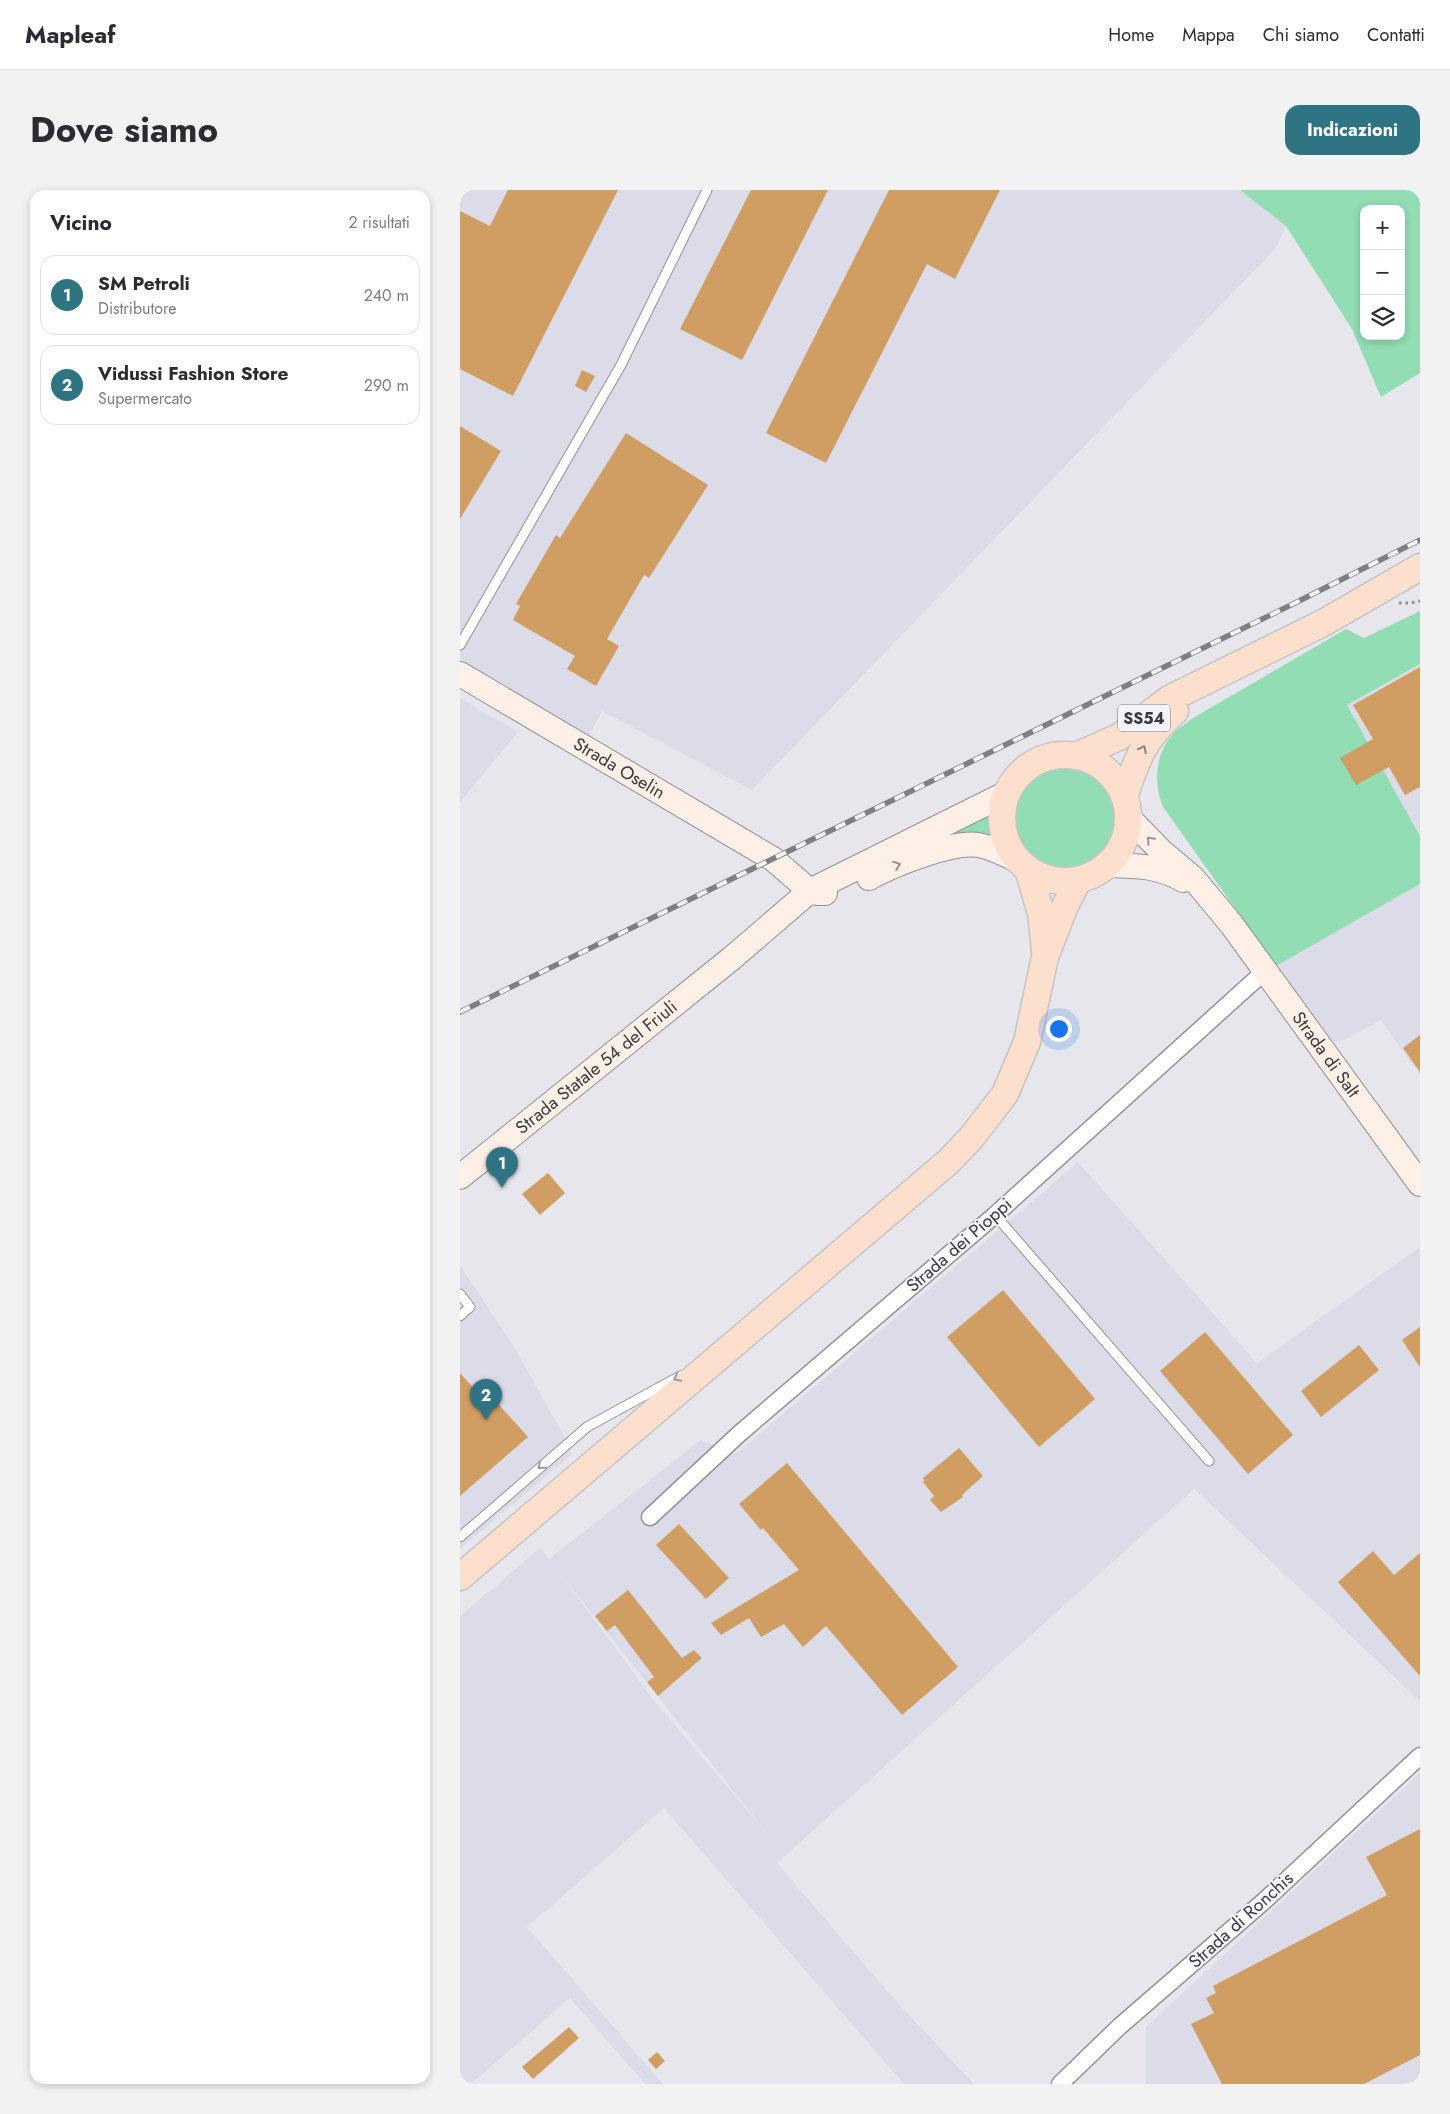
<!DOCTYPE html>
<html lang="it">
<head>
<meta charset="utf-8">
<style>
	:root { --surface:#fff; --page:#f2f2f3; --text:#2b2b33; --muted:#7c7c81; --line:#e1e1e2; --accent:#2f7482 }
	body { margin:0; font-family:Jost,sans-serif; background:var(--page); color:var(--text) }
	.controls { position:absolute; right:15px; top:15px; display:grid; overflow:hidden; border-radius:10px; box-shadow:0 2px 8px #0003 }
	.controls button { width:45px; height:45px; display:grid; place-items:center; padding:0; border:0; border-bottom:1px solid var(--line); background:var(--surface); color:var(--text); font:25px sans-serif }
	.you { position:absolute; left:598px; top:838px; width:18px; height:18px; margin:-12px; border:4px solid #fff; border-radius:50%; background:#1a73e8; box-shadow:0 0 0 8px #1a73e833 }
	.badge { display:grid; place-items:center; width:32px; height:32px; border-radius:50%; background:var(--accent); color:#fff; font-size:16px; font-weight:700 }
	.pin { position:absolute; translate:-50% -41px; filter:drop-shadow(0 1px 2px #0008) }
	.pin::after { content:''; position:absolute; top:26px; width:18px; height:15px; background:inherit; clip-path:polygon(0 0,100% 0,50% 100%) }
	.list { margin:0; padding:0; list-style:none }
	h2 { display:flex; justify-content:space-between; align-items:center; height:65px; margin:0; padding:0 20px; font-size:21px }
	h2 small { font-size:16px; font-weight:400; color:var(--muted) }
	.list li { display:grid; grid-template-columns:32px 1fr auto; gap:15px; align-items:center; box-sizing:border-box; height:80px; margin:0 10px 10px; padding:0 10px; border:1px solid var(--line); border-radius:15px }
	.list b { display:block; font-size:19px; white-space:nowrap }
	.list p { margin:0; font-size:16px; white-space:nowrap; color:var(--muted) }
	.list em { font-size:16px; font-style:normal; color:var(--muted) }
	.icon { flex:none; width:28px; height:28px; fill:none; stroke:currentColor; stroke-width:2; stroke-linecap:round; stroke-linejoin:round }
	.map { position:relative; flex:none; width:960px; height:1894px; overflow:hidden; border-radius:15px }
	header { display:flex; align-items:center; gap:30px; box-sizing:border-box; height:70px; padding:0 25px; background:var(--surface); border-bottom:1px solid var(--line) }
	header strong { font-size:24px }
	nav { display:flex; gap:28px; margin-inline-start:auto; font-size:18px }
	.intro { display:flex; align-items:center; justify-content:space-between; box-sizing:border-box; height:120px; padding:0 30px }
	h1 { margin:0; font-size:35px }
	.button { padding:12px 22px; border-radius:15px; background:var(--accent); color:#fff; font-size:18px; font-weight:700 }
	main { display:flex; gap:30px; padding:0 30px }
	aside { flex:1; background:var(--surface); border-radius:15px; box-shadow:0 2px 8px #0003 }
	.map>svg:first-child { display:block }
</style>
</head>
<body>
<header>
<strong>Mapleaf</strong>
<nav><a>Home</a><a>Mappa</a><a>Chi siamo</a><a>Contatti</a></nav>
</header>
<div class="intro"><h1>Dove siamo</h1><a class="button">Indicazioni</a></div>
<main>
<aside>
<h2>Vicino<small>2 risultati</small></h2>
<ul class="list">
<li><span class="badge">1</span><div><b>SM Petroli</b><p>Distributore</p></div><em>240 m</em></li>
<li><span class="badge">2</span><div><b>Vidussi Fashion Store</b><p>Supermercato</p></div><em>290 m</em></li>
</ul>
</aside>
<div class="map">
<svg width="960" height="1894" viewBox="0 0 960 1894">
	<rect width="100%" height="100%" fill="#e6e6ec"/>
	<g fill="#dcdbe8" fill-rule="evenodd">
		<path d="M0,0H780L826,35L816,58L292,600L142,521L127,550L0,474Z"/>
		<path d="M960,474V646L887,515Z"/>
		<path d="M0,508L58,542L0,612Z"/>
		<path d="M960,694V885L921,830L884,850L875,852L870,849L816,776Z"/>
		<path d="M618,972L797,1173L960,1057V1511L734,1299L317,1673L434,1809L514,1894H444L204,1618L67,1737L203,1894H185L110,1808L11,1894H0V1426L80,1358L89,1369L241,1250L276,1264ZM102,1386L309,1646L195,1512Z"/>
		<path d="M0,1075L54,1157L104,1246L112,1264L0,1359Z"/>
		<path d="M960,1583V1894H686V1837Z"/>
	</g>
	<g fill="#93ddb5" fill-rule="evenodd">
		<path d="M780,0H960V183L921,207L892,139L826,36ZM904,19H941V146H904Z"/>
		<path d="M960,421V474L887,515L960,646V694L816,776L703,617C693,593 695,563 714,543C719,537 727,533 733,528L886,439L904,448Z"/>
		<circle cx="606" cy="628" r="54"/>
		<path d="M530,618L533,648L413,672Z"/>
	</g>
	<g fill="#d09e63">
		<path d="M48,0H158L53,206L0,179V21L30,36Z"/>
		<path d="M291,0H368L282,170L220,139Z"/>
		<path d="M429,0H540L495,89L467,74L366,273L306,243Z"/>
		<path d="M122,180L135,186L126,202L115,196Z"/>
		<path d="M0,236L41,261L0,329Z"/>
		<path d="M166,243L248,295L189,388L184,385L147,449L159,456L136,496L107,479L115,466L53,430L60,416L56,414L96,345L100,348Z"/>
		<path d="M960,477V597L945,605L929,577L896,595L880,568L913,549L893,515Z"/>
		<path d="M960,845V882L943,858Z"/>
		<path d="M88,983L105,1003L80,1025L62,1004Z"/>
		<path d="M543,1100L635,1209L579,1257L487,1147Z"/>
		<path d="M960,1137V1177L942,1150Z"/>
		<path d="M745,1142L833,1245L788,1284L700,1181Z"/>
		<path d="M899,1155L919,1180L861,1227L841,1201Z"/>
		<path d="M0,1183L26,1212L32,1207L68,1247L0,1306Z"/>
		<path d="M499,1258L523,1286L502,1305L503,1307L481,1322L470,1310L474,1306L463,1292L464,1291L463,1288Z"/>
		<path d="M327,1273L498,1477L442,1525L366,1436L343,1457L324,1434L301,1447L289,1428L261,1445L251,1433L339,1380L303,1338L301,1340L279,1314Z"/>
		<path d="M219,1334L269,1388L246,1409L196,1355Z"/>
		<path d="M913,1361L934,1385L960,1363V1486L878,1392Z"/>
		<path d="M168,1400L222,1468L234,1460L242,1468L198,1506L187,1492L194,1487L155,1435L147,1441L135,1426Z"/>
		<path d="M960,1639V1865L904,1894H762L731,1834L754,1823L746,1808L756,1803L753,1796L927,1705L906,1667Z"/>
		<path d="M109,1837L119,1848L73,1889L62,1877Z"/>
		<path d="M197,1862L205,1871L196,1879L188,1870Z"/>
	</g>
	<g fill="none" stroke-linecap="round" stroke-linejoin="round">
		<defs>
			<g id="lane">
				<path d="M0,455L161,175L247,0"/>
				<path d="M535,1025L749,1271"/>
				<path d="M0,1104L10,1117L0,1126"/>
				<path d="M0,1347L127,1237L220,1186"/>
			</g>
			<g id="street">
				<path d="M190,1327L279,1244L535,1025L805,781"/>
				<path d="M600,1894L659,1837L803,1712L960,1566"/>
			</g>
			<g id="secondary">
				<path id="s1" d="M0,484L313,669L350,701L357,703H365"/>
				<path id="s2" d="M669,628L702,662L733,688L772,735L960,994"/>
				<path d="M648,675C677,676 696,675 723,690"/>
				<path d="M409,688C432,675 492,651 518,655C532,657 545,665 558,670"/>
				<path id="s3" d="M0,987L272,768L350,701L547,603"/>
			</g>
			<g id="primary">
				<circle cx="605" cy="628" r="63"/>
				<path d="M618,565L659,547L709,509L863,433L960,377"/>
				<path d="M665,604C678,566 684,549 715,521"/>
				<path d="M568,679L581,723L585,761"/>
				<path d="M0,1387L488,972L511,948L545,904L567,852L585,767L604,718L618,690"/>
			</g>
		</defs>
		<use href="#lane" stroke="#929297" stroke-width="11"/>
		<use href="#street" stroke="#929297" stroke-width="19"/>
		<use href="#secondary" stroke="#929297" stroke-width="26"/>
		<use href="#primary" stroke="#c4c4c5" stroke-width="29"/>
		<path stroke="#8c8c91" stroke-width="3" stroke-dasharray="2.5 4" stroke-linecap="butt" d="M939,413H951L960,411"/>
		<use href="#lane" stroke="#fff" stroke-width="9"/>
		<use href="#street" stroke="#fff" stroke-width="16"/>
		<use href="#secondary" stroke="#feefe7" stroke-width="24"/>
		<use href="#primary" stroke="#fddfce" stroke-width="26"/>
		<defs>
			<path id="rail" d="M0,822L835,413L960,350"/>
		</defs>
		<use href="#rail" stroke="#7f7f83" stroke-width="5.5"/>
		<use href="#rail" stroke="#f3f3f9" stroke-width="4" stroke-dasharray="11" stroke-linecap="butt"/>
	</g>
	<defs><path id="oneway-chevron" d="M-2-3.5L2.5 0L-2 3.5" fill="none" stroke-width="1.6" stroke-linecap="round" stroke-linejoin="round" transform="scale(1.25)"/></defs>
	<use stroke="#92847e" href="#oneway-chevron" transform="translate(683 559) rotate(-63)"/>
	<g stroke="#9c9492">
		<use href="#oneway-chevron" transform="translate(690 650) rotate(-133)"/>
		<use href="#oneway-chevron" transform="translate(437 675) rotate(-21)"/>
	</g>
	<g stroke="#9c9c9e">
		<use href="#oneway-chevron" transform="translate(217 1188) rotate(152)"/>
		<use href="#oneway-chevron" transform="translate(81 1276) rotate(139)"/>
	</g>
	<g text-anchor="middle" stroke-width="4" stroke-linejoin="round" paint-order="stroke">
		<rect fill="#f3f3f9" stroke="#727275" stroke-width="1" x="658" y="514.5" width="52" height="27" rx="4"/>
		<g font-size="16" font-weight="bold" fill="#3a3a3d">
			<text x="684" y="534">SS54</text>
		</g>
		<g font-size="18" fill="#3a3a3d" stroke="#f3f3f9">
			<text dy="6" stroke="none"><textPath href="#s1" startOffset="185">Strada Oselin</textPath></text>
			<text dy="6" stroke="none"><textPath href="#s2" startOffset="309">Strada di Salt</textPath></text>
			<text dy="6" stroke="none"><textPath href="#s3" startOffset="175">Strada Statale 54 del Friuli</textPath></text>
			<text transform="translate(499 1055) rotate(-41)" y="6">Strada dei Pioppi</text>
			<text transform="translate(781 1730) rotate(-42)" y="6">Strada di Ronchis</text>
		</g>
	</g>
</svg>
<div class="controls">
<button>+</button>
<button>−</button>
<button><svg class="icon" aria-label="layers" viewBox="0 0 24 24"><path d="M12 4l9 5-9 5-9-5zM3 14l9 5 9-5"/></svg></button>
</div>
<div class="you"></div>
<div class="pin badge" style="left:42px;top:998px">1</div>
<div class="pin badge" style="left:26px;top:1230px">2</div>
</div>
</main>
</body>
</html>
